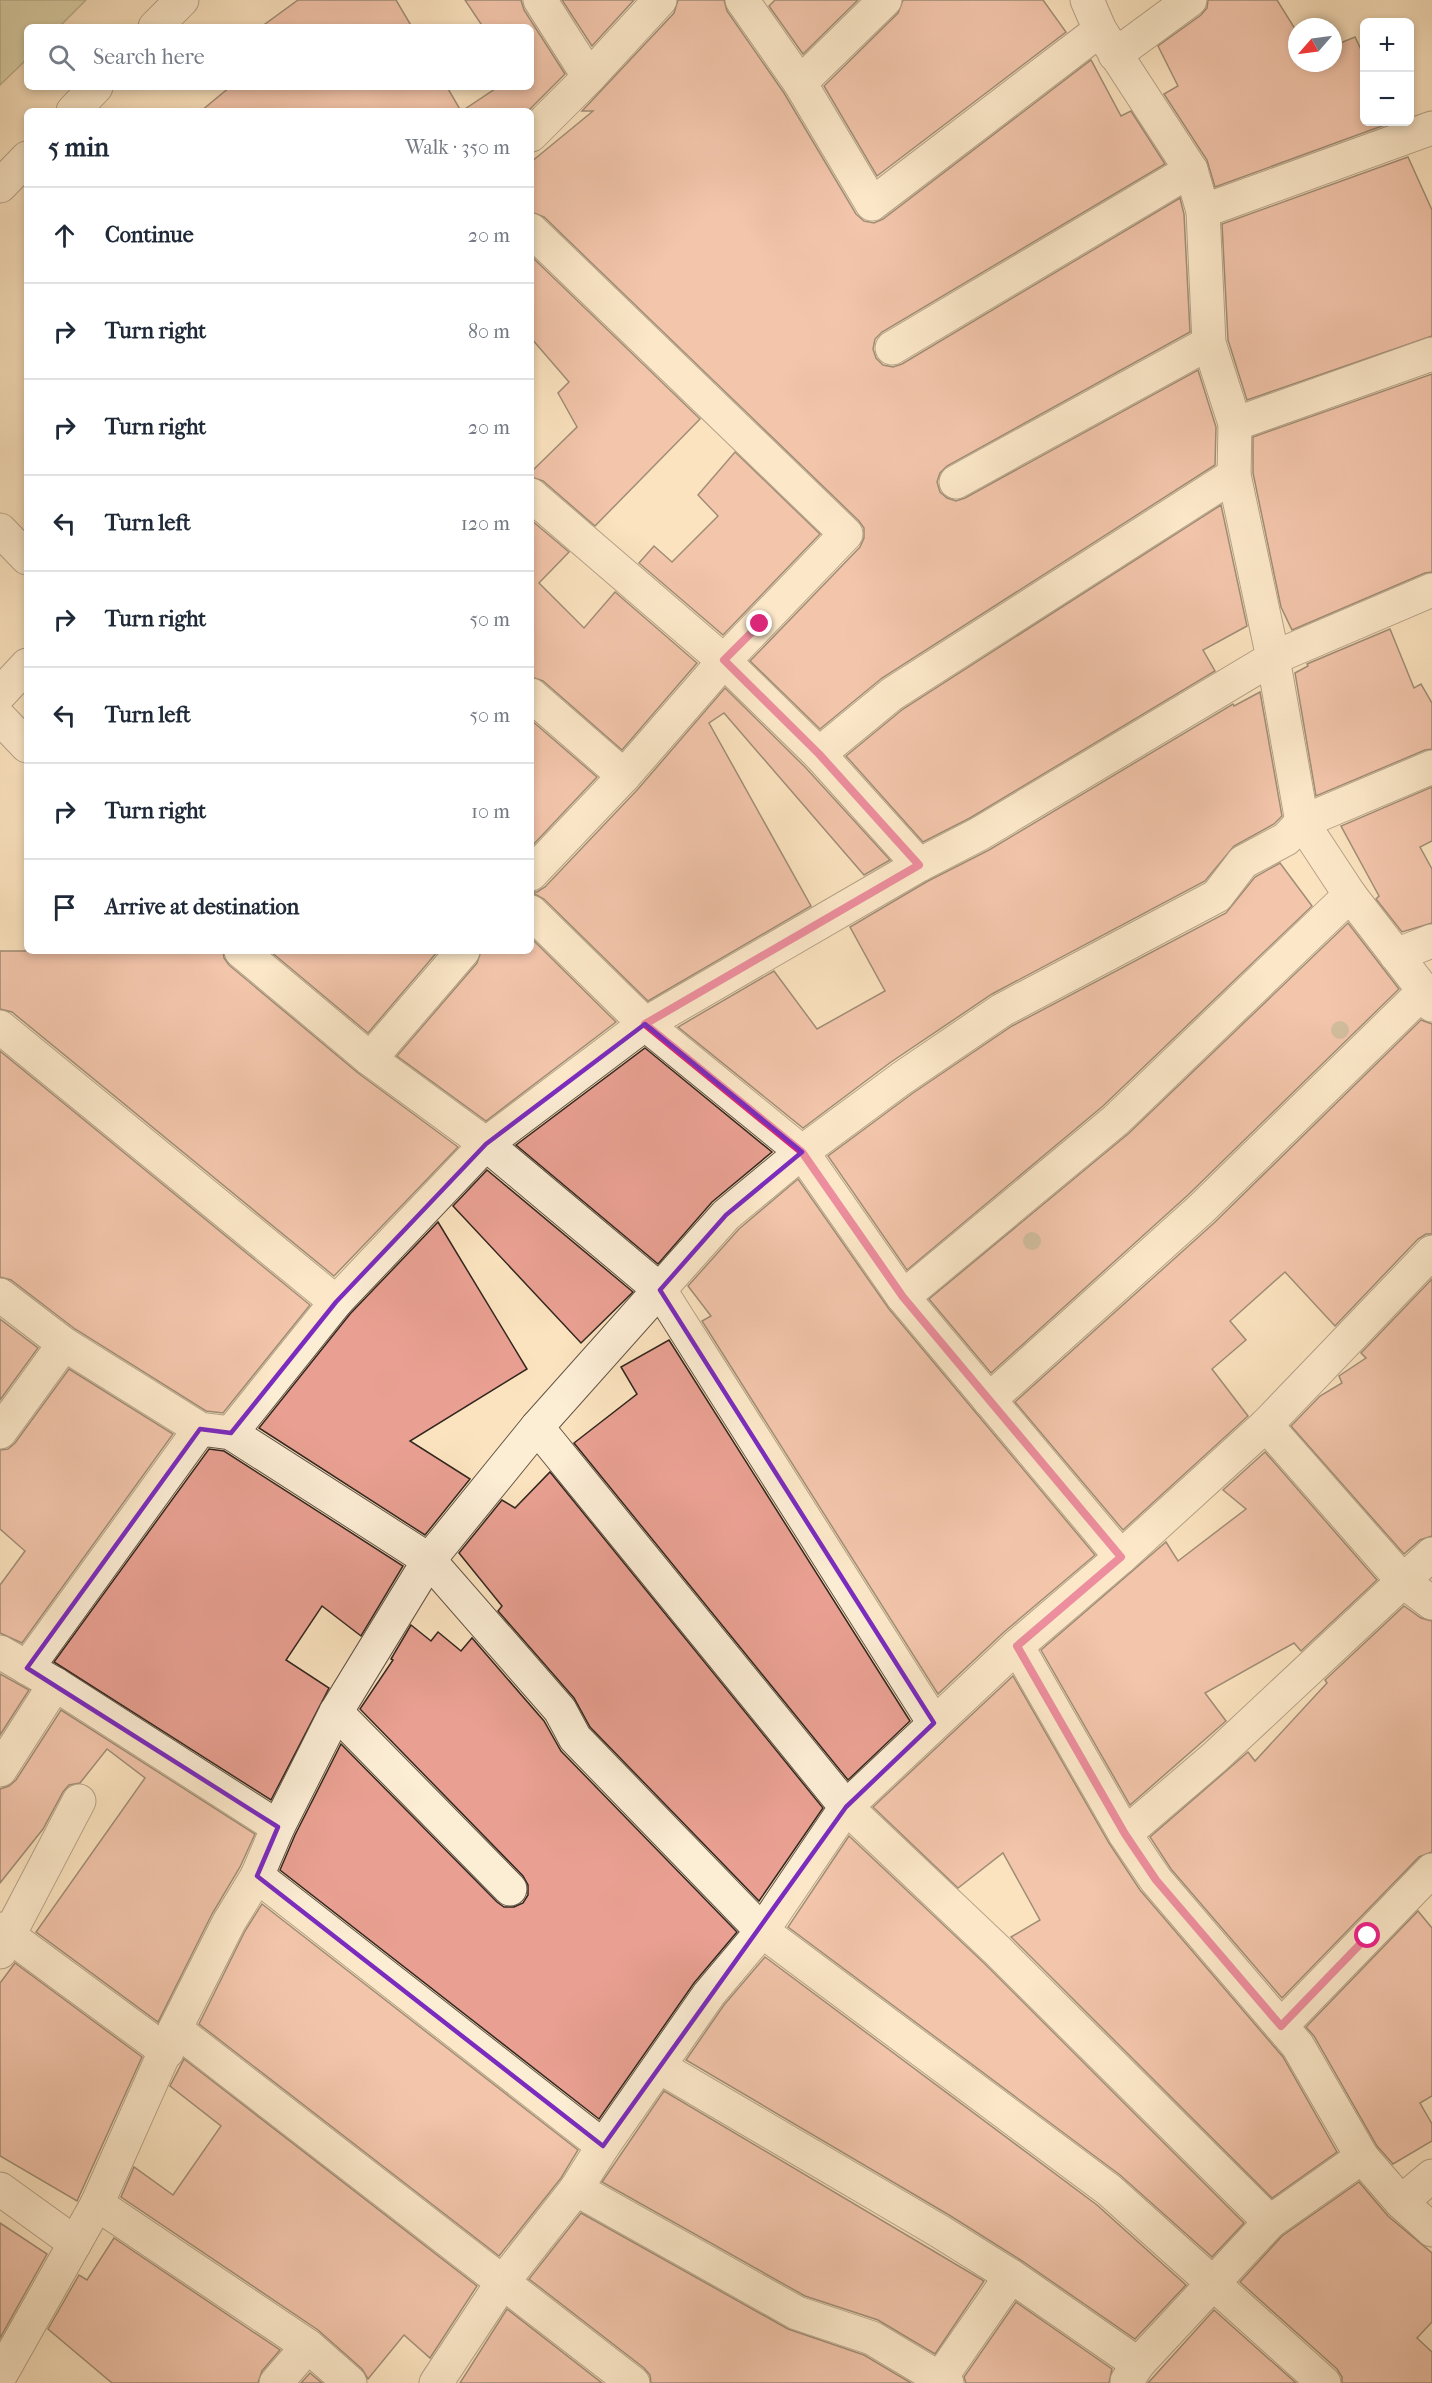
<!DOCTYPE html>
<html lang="en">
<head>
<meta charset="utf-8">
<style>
	:root { --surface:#fff; --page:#f6f6f7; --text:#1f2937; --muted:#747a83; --line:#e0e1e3 }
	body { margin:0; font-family:"IM FELL French Canon",serif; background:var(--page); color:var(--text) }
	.controls { position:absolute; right:18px; top:18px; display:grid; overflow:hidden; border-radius:9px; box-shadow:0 3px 9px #0003 }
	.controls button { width:54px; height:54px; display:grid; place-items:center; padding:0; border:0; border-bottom:2px solid var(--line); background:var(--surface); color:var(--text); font:30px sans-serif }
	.compass { position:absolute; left:1288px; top:18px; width:54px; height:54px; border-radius:50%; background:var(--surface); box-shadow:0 3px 9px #0003; rotate:242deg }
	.stop { position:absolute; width:18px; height:18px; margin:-14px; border:4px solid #db2777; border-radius:50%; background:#fff }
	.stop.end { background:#db2777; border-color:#fff; box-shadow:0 2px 6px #0008 }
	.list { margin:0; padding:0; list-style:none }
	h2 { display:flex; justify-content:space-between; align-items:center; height:78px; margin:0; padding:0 24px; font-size:26px }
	h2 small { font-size:20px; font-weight:400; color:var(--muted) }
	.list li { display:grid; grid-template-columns:39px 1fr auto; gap:18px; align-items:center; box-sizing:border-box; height:96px; padding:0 24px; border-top:2px solid var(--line) }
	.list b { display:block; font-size:22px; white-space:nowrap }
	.list em { font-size:20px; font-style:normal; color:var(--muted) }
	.icon { flex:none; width:33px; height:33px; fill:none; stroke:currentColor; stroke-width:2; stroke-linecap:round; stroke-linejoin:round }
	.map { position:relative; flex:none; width:1432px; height:2383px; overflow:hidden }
	.search { position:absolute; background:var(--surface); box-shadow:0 3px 9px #0003; left:24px; top:24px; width:510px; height:66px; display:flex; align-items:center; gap:15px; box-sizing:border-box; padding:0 21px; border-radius:9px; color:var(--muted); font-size:22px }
	.panel { position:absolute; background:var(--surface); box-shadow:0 3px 9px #0003; left:24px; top:108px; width:510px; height:846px; border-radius:9px }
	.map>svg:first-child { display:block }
</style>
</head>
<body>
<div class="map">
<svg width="1432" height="2383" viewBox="0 0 1432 2383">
	<rect width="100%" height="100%" fill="#fbe3bf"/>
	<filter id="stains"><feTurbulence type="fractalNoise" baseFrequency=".00333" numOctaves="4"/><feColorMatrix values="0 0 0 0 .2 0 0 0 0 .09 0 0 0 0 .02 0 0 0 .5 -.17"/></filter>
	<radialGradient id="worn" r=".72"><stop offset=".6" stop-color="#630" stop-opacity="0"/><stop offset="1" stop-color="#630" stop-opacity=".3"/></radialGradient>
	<path fill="#bbc495" stroke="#76755a" stroke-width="1.5" d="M0,0H86L59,27H27V59L0,85Z"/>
	<g fill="#e9a092" stroke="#31261f" stroke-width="1.5">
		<path d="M298,0H396L412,27H261Z"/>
		<path d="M465,0H521L524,10L565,74L528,111H462L498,87H531V27H483Z"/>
		<path d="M562,0H634L592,46Z"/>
		<path d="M678,0H724L727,11L784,93L856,214L864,221L874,223L883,219L1091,60L1121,116L1131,111L1165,164L882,332L875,339L873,349L876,358L883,365L893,367L902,364L1180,198L1184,214L1190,332L947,466L940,473L937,482L940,492L947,498L956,501L965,498L1198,370L1216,427L1215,465L882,678L820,729L750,661L860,547L864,538V528L859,521L544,217L531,212V162L593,111H582L674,13Z"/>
		<path d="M775,0H858L803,54L769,6Z"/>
		<path d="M903,0H1043L1066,32L877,176L824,86L898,13Z"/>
		<path d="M1208,0H1277L1297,32V63H1333V46L1355,37L1365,58V122H1393L1215,187L1207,160L1164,94L1178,86L1158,46L1201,15L1207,8Z"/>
		<path d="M230,87H447L461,111H201Z"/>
		<path d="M1408,157L1432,210V336L1247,400L1228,340L1222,224Z"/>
		<path d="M531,256L700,419L595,526L543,481L531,477V472L577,427L558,393L569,382L531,338Z"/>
		<path d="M1432,374V572L1425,573L1292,630L1281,607L1253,473V437Z"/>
		<path d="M735,452L820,534L723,635L639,563L654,546L672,562L718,516L698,495Z"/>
		<path d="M1221,505L1247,626L1203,650L1215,671L970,818L923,842L846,756L903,709Z"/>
		<path d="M531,520L569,552L539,583L584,628L615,592L697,663L622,750L543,681L531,677Z"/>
		<path d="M1390,629L1414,688L1421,684L1432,703V749L1425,750L1316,796L1295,673L1308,666L1307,664Z"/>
		<path d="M725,688L805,767L890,860L864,875L724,713L709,723L811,906L648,1001L544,899L531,892H537L545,887L638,789Z"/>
		<path d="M1260,692L1282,816L1274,824L1234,846L1205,881L992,994L891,1062L803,1128L678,1027L774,971L817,1029L885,991L850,927L928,881L989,850L1233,704L1234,706Z"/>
		<path d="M531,720L597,777L531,847Z"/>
		<path d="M1432,787V841L1420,847L1432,869V923L1402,932L1376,899L1379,896L1341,826Z"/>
		<path d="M1280,863L1312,906L1103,1106L907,1270L828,1156L913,1093L1012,1026L1226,913L1255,877Z"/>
		<path d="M1348,923L1399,989L1188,1195L991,1373L929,1299L1128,1134Z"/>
		<path d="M531,938L616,1022L486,1121L397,1056L477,963L481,951H531Z"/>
		<path d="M0,951H223L224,958L229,965L358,1073L458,1147L334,1276L12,1012L0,1009Z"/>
		<path d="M270,951H438L368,1033Z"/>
		<path d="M1421,1020L1432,1024V1234H1426L1418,1239L1335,1326L1285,1272L1230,1321L1246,1340L1212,1369L1248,1416L1123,1530L1015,1402L1214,1223Z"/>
		<path d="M645,1048L772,1152L712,1202L658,1264L516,1145Z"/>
		<path d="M0,1051L310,1305L223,1413L206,1411L75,1329L11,1280L0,1277Z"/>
		<path d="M487,1170L633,1292L581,1343L453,1206Z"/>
		<path d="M798,1179L889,1309L1095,1555L1004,1632L938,1694L702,1321L711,1316L688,1286L739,1229Z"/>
		<path d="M438,1222L527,1369L410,1441L470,1479L425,1535L259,1428L350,1314Z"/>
		<path d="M1432,1279V1536L1420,1540L1404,1554L1291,1426L1320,1396L1342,1383L1339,1376L1366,1358L1361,1353Z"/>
		<path d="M0,1319L38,1348L0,1400Z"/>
		<path d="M669,1340L910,1721L848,1780L574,1443L637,1394L621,1367Z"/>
		<path d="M69,1369L173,1434L22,1643L0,1633V1585L25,1551L0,1529V1450L8,1449L15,1443Z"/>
		<path d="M209,1449L224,1451L403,1566L361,1636L322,1606L286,1660L329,1688L271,1800L54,1662Z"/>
		<path d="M1265,1452L1377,1580L1301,1651L1294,1643L1205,1693L1226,1721L1130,1805L1041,1650L1166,1542L1178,1561L1246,1509L1223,1490Z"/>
		<path d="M550,1472L823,1808L759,1901L590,1727L574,1698L498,1611L502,1606L459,1553L502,1500L515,1508Z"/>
		<path d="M1404,1606L1421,1618L1432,1621V1852L1419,1857L1282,1998L1171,1869L1150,1837L1248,1752L1255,1761L1327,1683L1325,1680Z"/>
		<path d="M411,1625L431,1641L438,1632L461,1651L472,1638L544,1721L561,1751L737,1932L694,1983L599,2119L280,1870L295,1835L341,1744L497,1902L504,1907H514L523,1903L528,1895V1885L523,1876L360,1709L393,1660L391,1659Z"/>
		<path d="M0,1674L29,1690L0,1735Z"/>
		<path d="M1013,1676L1109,1843L1140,1890L1283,2057L1337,2152L1272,2198L1011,1937L1040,1920L1003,1853L958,1888L873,1807Z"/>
		<path d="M61,1710L255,1834L240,1867L212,1914L158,2022L36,1932L145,1778L107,1749L80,1783L69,1785L63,1792L43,1829L0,1883V1789L9,1786L16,1780Z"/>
		<path d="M849,1836L985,1964L1244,2223L1212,2257L1120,2175L788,1927Z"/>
		<path d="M262,1904L578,2150L561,2178L499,2256L199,2024L245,1931Z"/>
		<path d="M1418,1911L1432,1928V2096L1420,2103L1432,2124V2141L1393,2164L1377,2146L1314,2036L1306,2027Z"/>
		<path d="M765,1957L1097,2205L1186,2285L1135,2339L1022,2261L949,2215L686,2060L724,2005Z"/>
		<path d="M15,1963L142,2057L77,2201L0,2156V1983Z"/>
		<path d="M184,2059L477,2286L430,2358L404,2335L368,2379L362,2369L318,2330L121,2197L134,2167L173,2195L221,2126L170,2086Z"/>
		<path d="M664,2091L984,2281L935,2354L878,2320L805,2296L602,2182Z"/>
		<path d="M1359,2182L1388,2216L1432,2253V2322L1417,2338L1432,2352V2383H1342V2377L1337,2369L1240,2282L1282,2236Z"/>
		<path d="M581,2213L788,2329L864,2355L911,2383H651L650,2375L644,2368L529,2279Z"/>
		<path d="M0,2223L47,2254L0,2338Z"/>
		<path d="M114,2238L280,2350L262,2371L258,2383H112L48,2329L79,2275L87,2280Z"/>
		<path d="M1016,2302L1112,2369L1109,2383H966L964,2377Z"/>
		<path d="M507,2309L602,2383H460Z"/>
		<path d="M1214,2310L1296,2383H1148Z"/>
		<path d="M310,2373L322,2383H301Z"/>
	</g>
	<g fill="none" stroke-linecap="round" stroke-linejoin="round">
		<defs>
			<g id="minor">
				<path d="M540,0L589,77"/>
				<path d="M742,0L800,83L872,204L1100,30"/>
				<path d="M1087,0L1100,30L1191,170L1203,211L1209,343L1235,424L1234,475L1273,658L1302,822L1350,895L1424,991L1432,1005"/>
				<path d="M155,27L182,0"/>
				<path d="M1115,55L1190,0"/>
				<path d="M800,83L885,0"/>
				<path d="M73,111L96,87"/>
				<path d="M531,135L589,77L660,0"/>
				<path d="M0,186L27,158"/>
				<path d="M1203,211L1432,128"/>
				<path d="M531,230L846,534L724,661L624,776L531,874"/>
				<path d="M892,348L1191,170"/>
				<path d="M1235,424L1432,354"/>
				<path d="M956,482L1209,343"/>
				<path d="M531,495L724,661L819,754L919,865"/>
				<path d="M0,530L27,558"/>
				<path d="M0,694L27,665"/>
				<path d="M531,695L624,776"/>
				<path d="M0,718L27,746"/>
				<path d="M819,754L892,694L1234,475"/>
				<path d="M531,912L645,1024L802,1152L903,1297L1121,1557"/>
				<path d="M241,951L370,1059L486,1144L660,1290L934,1723"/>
				<path d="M1396,955L1432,941"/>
				<path d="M0,1027L336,1302L486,1144L645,1024L919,865L979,834L1273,658L1432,590"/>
				<path d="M370,1059L463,951"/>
				<path d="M0,1295L64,1344L200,1429L231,1433L429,1560L560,1710L575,1738L762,1931L1109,2190L1324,2383"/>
				<path d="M903,1297L1116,1120L1350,895"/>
				<path d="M989,1400L1201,1209L1424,991"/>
				<path d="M1266,1425L1404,1582L1432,1603"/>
				<path d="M537,1427L846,1807L998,1951L1270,2222"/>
				<path d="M0,1432L64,1344"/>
				<path d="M231,1433L336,1302"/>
				<path d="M1017,1646L1125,1834L1156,1880L1298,2046L1362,2157L1401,2202L1432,2230"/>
				<path d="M0,1652L55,1684L278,1827"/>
				<path d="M27,1668L200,1429"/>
				<path d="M336,1712L510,1889"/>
				<path d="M0,1770L55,1684"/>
				<path d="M1125,1834L1215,1757L1432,1554"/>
				<path d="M257,1876L603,2146"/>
				<path d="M0,1929L167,2052"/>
				<path d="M0,1952L79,1801"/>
				<path d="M1281,2026L1432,1870"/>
				<path d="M175,2029L633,2383"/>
				<path d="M660,2067L939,2231L1011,2276L1138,2364"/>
				<path d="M0,2189L75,2243"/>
				<path d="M576,2189L797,2313L872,2338L947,2383"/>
				<path d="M1401,2202L1432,2176"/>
				<path d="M97,2204L308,2346L350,2383"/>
				<path d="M0,2376L97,2204L175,2029L229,1922L257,1876L278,1827L336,1712L429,1560L537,1427L726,1215L802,1152L902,1078L1002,1010L1217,896L1243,862L1286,839L1302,822L1432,767"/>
				<path d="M1127,2381L1138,2364L1270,2222L1362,2157"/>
				<path d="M276,2383L308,2346"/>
				<path d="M436,2383L502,2283L576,2189L603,2146L709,1994L762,1931L846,1807L1017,1646L1121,1557L1266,1425L1432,1252"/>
				<path d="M937,2383L1011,2276"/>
			</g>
		</defs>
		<use href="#minor" stroke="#645547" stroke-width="35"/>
		<use href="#minor" stroke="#fcedd5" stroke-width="33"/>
	</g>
	<g fill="#9f9177">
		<circle cx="1340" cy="1030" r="9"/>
		<circle cx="1032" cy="1241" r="9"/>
	</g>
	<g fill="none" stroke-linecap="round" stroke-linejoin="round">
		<path stroke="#db2777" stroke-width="8" d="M760,624L724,660L819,754L919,865L645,1024L802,1152L903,1297L1121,1557L1017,1646L1125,1834L1156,1880L1281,2026L1368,1936"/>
	</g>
	<path d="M0 0H1432V2383H0ZM645,1024L802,1152L726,1215L660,1290L934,1723L846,1807L603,2146L257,1876L278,1827L27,1668L200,1429L231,1433L336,1302L486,1144Z" fill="#fbe3bf" fill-opacity=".55" fill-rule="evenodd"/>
	<path fill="none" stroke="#7b2cbf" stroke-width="4.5" stroke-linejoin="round" d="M645,1024L802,1152L726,1215L660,1290L934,1723L846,1807L603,2146L257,1876L278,1827L27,1668L200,1429L231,1433L336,1302L486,1144Z"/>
	<rect width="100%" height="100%" filter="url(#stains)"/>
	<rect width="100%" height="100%" fill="url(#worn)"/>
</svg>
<div class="controls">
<button>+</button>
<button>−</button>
</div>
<svg class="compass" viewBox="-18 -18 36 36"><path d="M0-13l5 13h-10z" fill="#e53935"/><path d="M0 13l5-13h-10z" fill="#747a83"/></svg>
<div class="stop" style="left:1368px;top:1936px"></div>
<div class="stop end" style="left:760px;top:624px"></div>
<div class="search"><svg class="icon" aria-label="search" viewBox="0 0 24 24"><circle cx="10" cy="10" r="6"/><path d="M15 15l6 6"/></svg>Search here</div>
<section class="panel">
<h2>5 min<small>Walk · 350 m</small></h2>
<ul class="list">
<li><svg class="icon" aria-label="ahead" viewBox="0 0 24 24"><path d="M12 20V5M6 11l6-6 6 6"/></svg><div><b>Continue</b></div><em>20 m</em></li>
<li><svg class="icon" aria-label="right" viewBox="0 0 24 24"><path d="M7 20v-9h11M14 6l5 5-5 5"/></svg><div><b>Turn right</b></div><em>80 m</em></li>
<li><svg class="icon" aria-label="right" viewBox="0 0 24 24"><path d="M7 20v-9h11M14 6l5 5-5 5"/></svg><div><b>Turn right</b></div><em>20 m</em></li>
<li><svg class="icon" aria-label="left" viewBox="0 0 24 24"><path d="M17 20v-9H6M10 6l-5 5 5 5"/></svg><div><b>Turn left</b></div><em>120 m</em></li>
<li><svg class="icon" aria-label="right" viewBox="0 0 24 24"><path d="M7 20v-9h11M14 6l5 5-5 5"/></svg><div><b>Turn right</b></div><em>50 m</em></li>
<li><svg class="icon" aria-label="left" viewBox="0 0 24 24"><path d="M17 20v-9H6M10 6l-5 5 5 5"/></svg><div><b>Turn left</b></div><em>50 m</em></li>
<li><svg class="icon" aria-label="right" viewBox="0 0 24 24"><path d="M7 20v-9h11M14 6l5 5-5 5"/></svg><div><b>Turn right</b></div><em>10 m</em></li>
<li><svg class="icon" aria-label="arrive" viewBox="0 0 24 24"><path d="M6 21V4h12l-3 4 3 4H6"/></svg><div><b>Arrive at destination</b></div></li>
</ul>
</section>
</div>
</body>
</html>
